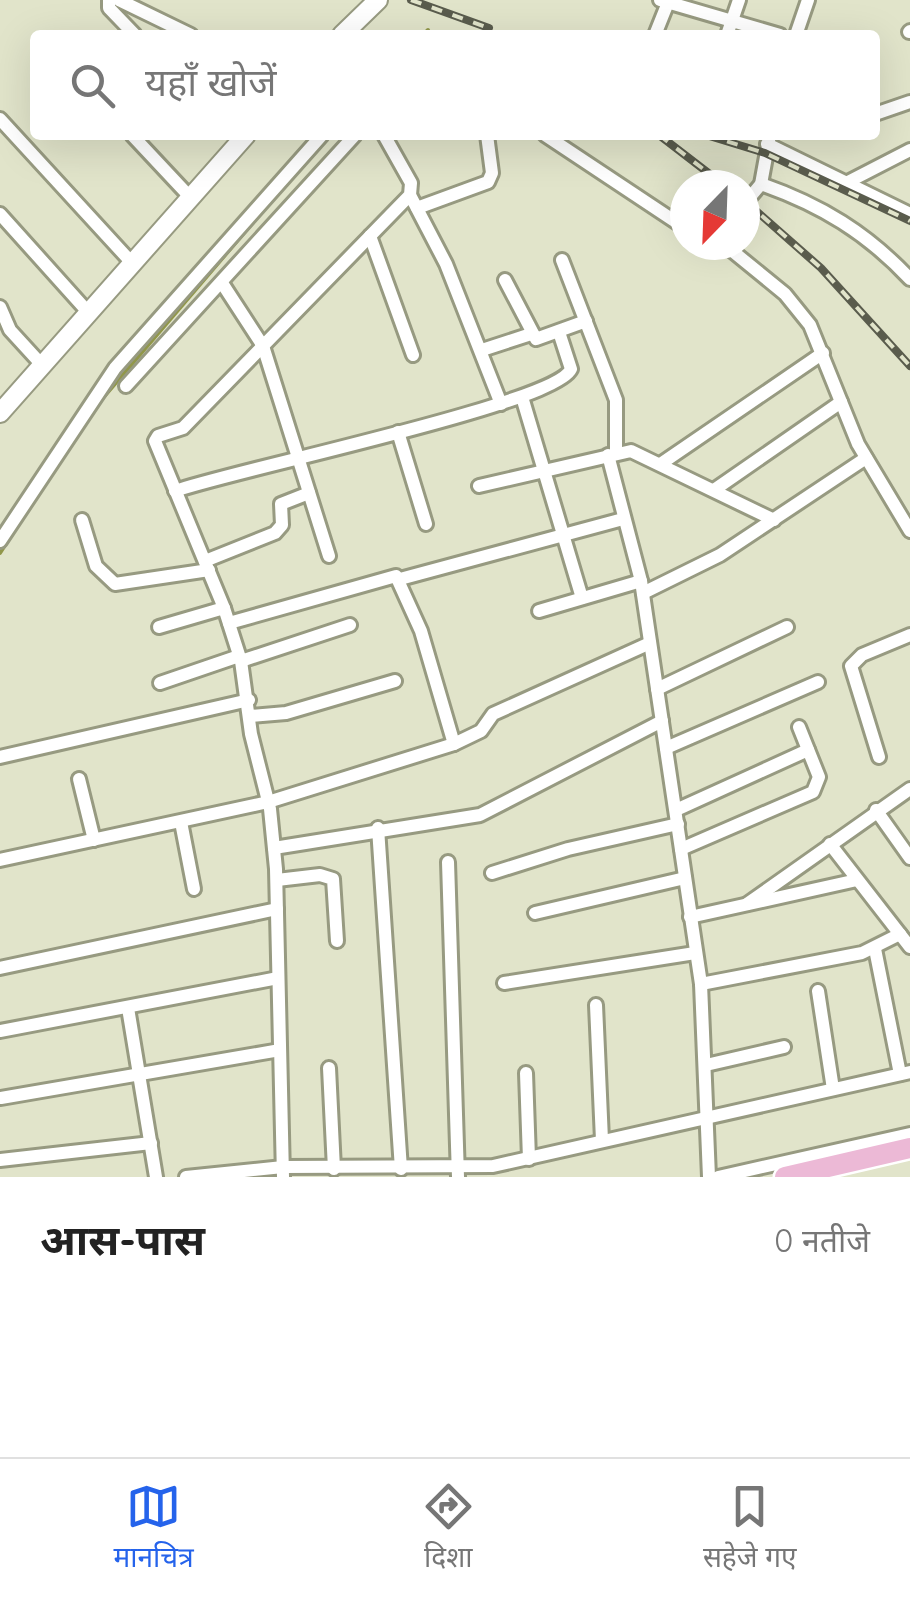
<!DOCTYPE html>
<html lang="hi">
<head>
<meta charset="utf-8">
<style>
	:root { --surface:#fff; --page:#f2f2f2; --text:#222; --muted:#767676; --line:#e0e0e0; --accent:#2563eb }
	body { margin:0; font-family:Quicksand,"Noto Sans Devanagari",sans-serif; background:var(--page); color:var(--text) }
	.compass { position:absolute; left:670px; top:170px; width:90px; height:90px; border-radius:50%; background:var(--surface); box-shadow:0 10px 40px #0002; rotate:203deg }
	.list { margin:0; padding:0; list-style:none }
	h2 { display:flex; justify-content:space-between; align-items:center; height:130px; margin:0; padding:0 40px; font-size:42px }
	h2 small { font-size:32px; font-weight:400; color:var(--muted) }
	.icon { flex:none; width:55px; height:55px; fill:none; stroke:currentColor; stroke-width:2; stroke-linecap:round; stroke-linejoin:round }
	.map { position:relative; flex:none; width:910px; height:1177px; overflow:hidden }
	.search { position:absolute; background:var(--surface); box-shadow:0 10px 40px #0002; left:30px; right:30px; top:30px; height:110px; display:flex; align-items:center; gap:25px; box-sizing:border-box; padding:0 35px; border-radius:10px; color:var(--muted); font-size:38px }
	.sheet { height:280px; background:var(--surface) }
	nav { display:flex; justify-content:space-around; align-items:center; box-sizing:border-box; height:140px; border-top:2px solid var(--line); background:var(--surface); font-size:28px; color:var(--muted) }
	nav a { display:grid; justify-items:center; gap:5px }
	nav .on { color:var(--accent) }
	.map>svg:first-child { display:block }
</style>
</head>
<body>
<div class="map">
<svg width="910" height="1177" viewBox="0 0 910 1177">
	<rect width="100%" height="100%" fill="#e1e4ca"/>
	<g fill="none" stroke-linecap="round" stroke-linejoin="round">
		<g stroke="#91974a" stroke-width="4">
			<path d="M423,35L428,30"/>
			<path d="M102,399L255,220"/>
			<path d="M0,553L16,528"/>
		</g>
		<defs>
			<g id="street">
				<path d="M109,0V8L135,35"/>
				<path d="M119,0L191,35"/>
				<path d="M660,0L780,35"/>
				<path d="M909,32L910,31"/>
				<path d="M655,35L669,0"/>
				<path d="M727,35L739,0"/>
				<path d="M796,35L808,0"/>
				<path d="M875,114L910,102"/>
				<path d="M0,119L132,263"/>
				<path d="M132,135L190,197"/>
				<path d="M545,135L685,228"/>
				<path d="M767,144L910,214"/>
				<path d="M761,184C821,205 867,233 910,279"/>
				<path d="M844,184L910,150"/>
				<path d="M410,195L446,264L501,404"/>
				<path d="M745,203L761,184L770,135"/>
				<path d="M417,208L488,182L492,173L487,135"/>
				<path d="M0,214L88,312"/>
				<path d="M370,236L413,355"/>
				<path d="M725,245L785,294L810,325L858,444L910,531"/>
				<path d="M562,260L616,400V453"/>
				<path d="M505,280L536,339L586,321"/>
				<path d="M222,283L263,346L329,556"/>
				<path d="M0,307L10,330L42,365"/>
				<path d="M482,350L531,334"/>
				<path d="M126,386L355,135"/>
				<path d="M522,397L582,598"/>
				<path d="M398,432L426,524"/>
				<path d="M608,455L641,581L701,984L709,1177"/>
				<path d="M662,463L823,353"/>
				<path d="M479,486L631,451L774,520"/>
				<path d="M714,490L841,402"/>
				<path d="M175,491C233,470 556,404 571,369L559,332"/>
				<path d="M82,520L96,566L115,584L209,570"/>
				<path d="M0,541L115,368L322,135"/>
				<path d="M205,561L275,533L282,525L281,504L309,493"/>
				<path d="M400,579L623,519"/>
				<path d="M643,593L720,555L866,458"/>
				<path d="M539,611L641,581"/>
				<path d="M229,623L396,576L421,631L454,744"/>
				<path d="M159,627L224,608"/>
				<path d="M241,661L350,625"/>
				<path d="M160,683L239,656"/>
				<path d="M657,689L787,627"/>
				<path d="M250,716L286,713L395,681"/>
				<path d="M666,748L818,682"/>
				<path d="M0,757L249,700"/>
				<path d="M879,757L851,666L862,655L910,635"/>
				<path d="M79,779L94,840"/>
				<path d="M676,810L808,750"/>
				<path d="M876,810L910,858"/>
				<path d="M181,822L194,889"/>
				<path d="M378,828L401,1169"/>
				<path d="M830,844L910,947"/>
				<path d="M274,848L480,815L662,721"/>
				<path d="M681,849L813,792L819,777L799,727"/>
				<path d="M0,860L268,802L454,744L481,731L493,714L650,643"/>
				<path d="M448,862L458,1177"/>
				<path d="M492,873L568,849L678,824"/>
				<path d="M277,880L320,875L333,879L337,941"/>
				<path d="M747,904L910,789"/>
				<path d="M535,913L685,878"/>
				<path d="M690,917L857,880"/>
				<path d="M875,949L900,1074"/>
				<path d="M0,968L277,909"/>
				<path d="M504,983L695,953"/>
				<path d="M701,984L862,953L900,934"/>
				<path d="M818,991L833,1089"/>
				<path d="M596,1005L602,1140"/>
				<path d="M128,1008L156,1177"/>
				<path d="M0,1031L278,978"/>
				<path d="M706,1065L784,1047"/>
				<path d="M329,1068L334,1169"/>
				<path d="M526,1073L529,1159"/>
				<path d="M1,1098L280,1050"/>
				<path d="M0,1160L151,1143"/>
				<path d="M186,1177L283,1167L493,1166L910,1072"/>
				<path d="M283,1177L276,869L270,809L251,734L241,661L224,608L155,441L158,436L183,428L410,195L411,183L384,135"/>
				<path d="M718,1177L910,1134"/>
			</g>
			<g id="secondary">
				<path d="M342,35L378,0"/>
				<path d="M0,413L246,135"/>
			</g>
			<path id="primary" d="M785,1177L910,1148"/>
		</defs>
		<use href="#street" stroke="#979a81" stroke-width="18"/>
		<use href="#secondary" stroke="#979a81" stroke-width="22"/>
		<use href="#primary" stroke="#fff" stroke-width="25"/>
		<use href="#street" stroke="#fff" stroke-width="12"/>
		<use href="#secondary" stroke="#fff" stroke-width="18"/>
		<use href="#primary" stroke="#ecb9d6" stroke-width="20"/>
		<defs>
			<g id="rail">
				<path d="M411,0L489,28"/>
				<path d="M659,135L724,185"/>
				<path d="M706,135L765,153L910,221"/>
				<path d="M745,201L821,268L910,366"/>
			</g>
		</defs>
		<use href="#rail" stroke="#5a5c4d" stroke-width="8"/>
		<use href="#rail" stroke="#e1e4ca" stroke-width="4" stroke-dasharray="11" stroke-linecap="butt"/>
	</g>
</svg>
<svg class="compass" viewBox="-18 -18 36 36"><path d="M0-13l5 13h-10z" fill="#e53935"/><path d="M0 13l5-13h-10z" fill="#767676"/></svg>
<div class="search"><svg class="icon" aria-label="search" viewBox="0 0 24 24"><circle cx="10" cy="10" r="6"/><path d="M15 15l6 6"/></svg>यहाँ खोजें</div>
</div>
<section class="sheet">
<h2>आस-पास<small>0 नतीजे</small></h2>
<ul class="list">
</ul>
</section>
<nav>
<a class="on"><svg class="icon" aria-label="map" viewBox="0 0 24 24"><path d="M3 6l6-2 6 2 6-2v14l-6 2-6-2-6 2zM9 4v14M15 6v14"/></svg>मानचित्र</a>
<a><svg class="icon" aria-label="directions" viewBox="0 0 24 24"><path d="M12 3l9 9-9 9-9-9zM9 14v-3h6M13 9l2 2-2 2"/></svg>दिशा</a>
<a><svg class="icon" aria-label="saved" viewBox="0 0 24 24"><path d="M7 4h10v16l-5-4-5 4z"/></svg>सहेजे गए</a>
</nav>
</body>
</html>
